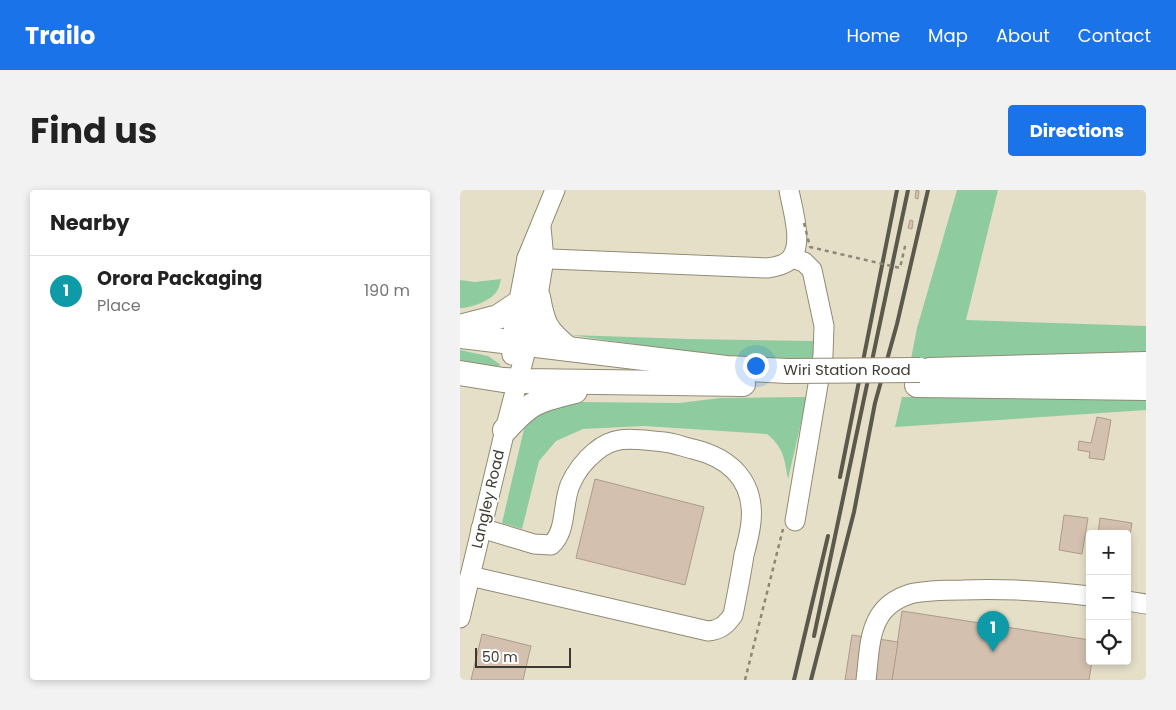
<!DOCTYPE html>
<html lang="en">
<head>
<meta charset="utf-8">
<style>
	:root { --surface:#fff; --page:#f2f2f2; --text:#222; --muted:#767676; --line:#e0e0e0; --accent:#1a73e8 }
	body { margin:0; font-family:Poppins,sans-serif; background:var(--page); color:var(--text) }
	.controls { position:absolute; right:15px; bottom:15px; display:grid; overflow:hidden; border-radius:5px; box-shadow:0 2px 8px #0003 }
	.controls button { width:45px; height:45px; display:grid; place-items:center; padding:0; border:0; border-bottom:1px solid var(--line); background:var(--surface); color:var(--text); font:25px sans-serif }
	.scale { position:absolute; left:15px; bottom:12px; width:96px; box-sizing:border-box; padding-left:5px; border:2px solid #3d3b31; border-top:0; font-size:14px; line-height:18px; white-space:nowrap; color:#3d3b31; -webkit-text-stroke:4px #fff; paint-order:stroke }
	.you { position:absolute; left:295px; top:175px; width:18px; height:18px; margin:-12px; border:4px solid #fff; border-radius:50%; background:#1a73e8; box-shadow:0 0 0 8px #1a73e833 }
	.badge { display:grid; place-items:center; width:32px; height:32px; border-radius:50%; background:var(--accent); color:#fff; font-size:16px; font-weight:700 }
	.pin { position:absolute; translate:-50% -41px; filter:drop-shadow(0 1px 2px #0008) }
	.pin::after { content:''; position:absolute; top:26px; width:18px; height:15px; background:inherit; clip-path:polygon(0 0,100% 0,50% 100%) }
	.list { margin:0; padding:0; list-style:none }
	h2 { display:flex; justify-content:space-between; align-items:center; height:65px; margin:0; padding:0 20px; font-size:21px }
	h2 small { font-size:16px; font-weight:400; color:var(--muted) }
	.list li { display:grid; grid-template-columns:32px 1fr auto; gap:15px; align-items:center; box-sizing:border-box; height:70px; padding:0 20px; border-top:1px solid var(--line) }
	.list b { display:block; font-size:19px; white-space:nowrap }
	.list p { margin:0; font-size:16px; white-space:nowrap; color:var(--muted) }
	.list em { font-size:16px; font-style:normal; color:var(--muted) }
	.icon { flex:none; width:28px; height:28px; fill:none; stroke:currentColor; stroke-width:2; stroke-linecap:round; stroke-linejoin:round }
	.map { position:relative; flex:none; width:686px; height:490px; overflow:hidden; border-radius:5px }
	header { display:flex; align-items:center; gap:30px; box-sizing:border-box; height:70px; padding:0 25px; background:var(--accent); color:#fff }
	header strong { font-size:24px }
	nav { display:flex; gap:28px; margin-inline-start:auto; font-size:18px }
	.intro { display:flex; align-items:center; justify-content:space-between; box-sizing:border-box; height:120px; padding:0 30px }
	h1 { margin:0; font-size:35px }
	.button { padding:12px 22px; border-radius:5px; background:var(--accent); color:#fff; font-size:18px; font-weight:700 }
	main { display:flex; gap:30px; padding:0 30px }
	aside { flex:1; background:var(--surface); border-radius:5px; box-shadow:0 2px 8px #0003 }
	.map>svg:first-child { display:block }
</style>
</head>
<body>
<header>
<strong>Trailo</strong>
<nav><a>Home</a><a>Map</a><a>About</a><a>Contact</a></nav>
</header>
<div class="intro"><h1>Find us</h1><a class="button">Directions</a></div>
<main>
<aside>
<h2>Nearby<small></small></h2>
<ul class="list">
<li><span class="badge" style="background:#0f9aa8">1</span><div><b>Orora Packaging</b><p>Place</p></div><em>190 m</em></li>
</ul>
</aside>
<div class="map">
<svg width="686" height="490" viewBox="0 0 686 490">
	<rect width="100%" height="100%" fill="#e5dfc8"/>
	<g fill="#8ecca0">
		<path d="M497,0H538L506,130L686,136V163L451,169L457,138Z"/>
		<path d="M41,89C40,93 39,99 37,101C31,111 11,118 0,118V90L15,92Z"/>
		<path d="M111,145L229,149L355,151L353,171L266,168Z"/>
		<path d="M0,160L28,166L41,175L25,181L0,178Z"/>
		<path d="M686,205V220L435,237L442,207Z"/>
		<path d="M347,207L328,289C324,268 324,258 307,244L184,236L123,239L96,251L79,271L62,339L42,333L64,239L71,224L88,216L119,212L219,213L260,208Z"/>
	</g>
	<g fill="#d3c0af" stroke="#ad9b8a">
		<path d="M456,0L459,1L458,9L455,8Z"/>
		<path d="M450,30L453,31L452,39L448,38Z"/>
		<path d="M637,227L651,230L644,270L629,268L630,262L618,260L619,251L631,253Z"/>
		<path d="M135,289L244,317L225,395L116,368Z"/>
		<path d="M604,325L628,328L622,364L599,360Z"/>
		<path d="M640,328L672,333L667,364V344H638Z"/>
		<path d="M442,421L630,450V471H632L629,490H432Z"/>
		<path d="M22,444L71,456L63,490H11Z"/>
		<path d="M392,445L438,452L432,490H385Z"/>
	</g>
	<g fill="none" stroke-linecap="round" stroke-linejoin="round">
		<defs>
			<g id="minor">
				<path d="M67,68L307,78C315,77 327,75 332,67C343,51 332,18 329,0"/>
				<path d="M332,68L344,72L352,80L364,136L363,165L335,331"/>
				<path d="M52,165L51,152L67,68L95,0"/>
				<path d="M10,386L248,441C260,440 266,435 273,425C277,405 281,385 284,365C287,354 290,343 291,332C295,291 270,268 233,259C224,257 214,253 204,252C178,250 156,243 135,262C125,270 115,283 110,295C102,315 107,341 91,355L74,354L21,338"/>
				<path d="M667,411L686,414"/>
				<path d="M0,428L45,240L74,129L84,69L81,37"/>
				<path d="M406,490C409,468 408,438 424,420C430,413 441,407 450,404C467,400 486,400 503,400C546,398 587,401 630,406"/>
			</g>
			<g id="major">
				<path d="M78,107C83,135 86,141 108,159"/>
				<path d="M0,137L38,127L59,113"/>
				<path d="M0,146L266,178L328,181"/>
				<path d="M470,180L686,174"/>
				<path d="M0,183L43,190L65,191L283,194"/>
				<path d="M457,195L686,198"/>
				<path d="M45,240C71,211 78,210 115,201"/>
			</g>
		</defs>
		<use href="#minor" stroke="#908b76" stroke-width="21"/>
		<use href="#major" stroke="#908b76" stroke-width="26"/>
		<path stroke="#8c8878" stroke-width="2.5" stroke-dasharray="4 4" stroke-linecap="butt" d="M285,490L323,339"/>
		<use href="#minor" stroke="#fff" stroke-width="19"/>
		<use href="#major" stroke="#fff" stroke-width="24"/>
		<g stroke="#5b594c" stroke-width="4">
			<path d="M380,287L437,0"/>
			<path d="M354,446L448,0"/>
			<path d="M334,490L368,346"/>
			<path d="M351,490L394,322L415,213L437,134L468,0"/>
		</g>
		<defs>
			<path id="major-bridge" d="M328,181L460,180"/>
		</defs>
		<use href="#major-bridge" stroke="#908b76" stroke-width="26" stroke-linecap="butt"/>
		<path stroke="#8c8878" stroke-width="2.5" stroke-dasharray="4 4" stroke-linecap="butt" d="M344,33L350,57L440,78L446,52"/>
		<use href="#major-bridge" stroke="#fff" stroke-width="24"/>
	</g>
	<g text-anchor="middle" stroke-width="4" stroke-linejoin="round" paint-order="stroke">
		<g font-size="15" fill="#3d3b31" stroke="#fff">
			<text x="387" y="185">Wiri Station Road</text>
			<text transform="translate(28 309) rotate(-77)" y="5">Langley Road</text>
		</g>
	</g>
</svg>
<div class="controls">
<button>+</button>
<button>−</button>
<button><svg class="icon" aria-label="locate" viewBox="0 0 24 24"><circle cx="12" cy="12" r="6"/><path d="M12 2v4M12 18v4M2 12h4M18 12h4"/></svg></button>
</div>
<div class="scale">50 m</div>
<div class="you"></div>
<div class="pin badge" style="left:533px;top:462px;background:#0f9aa8">1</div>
</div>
</main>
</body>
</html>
